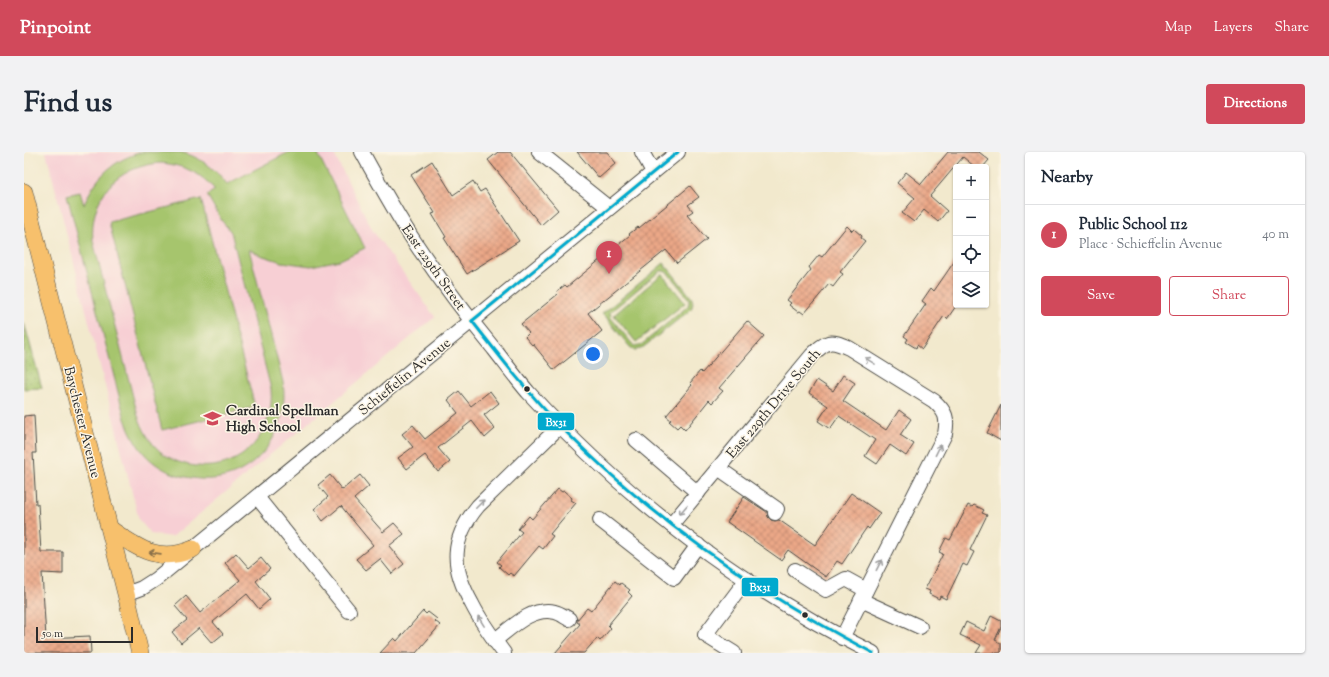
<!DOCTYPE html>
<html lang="en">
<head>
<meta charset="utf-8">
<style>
	:root { --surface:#fff; --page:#f2f2f3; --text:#1f2937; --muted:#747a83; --line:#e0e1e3; --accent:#d1495b }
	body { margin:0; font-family:"Sorts Mill Goudy",serif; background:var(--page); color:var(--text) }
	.controls { position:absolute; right:12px; top:12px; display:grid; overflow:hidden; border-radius:4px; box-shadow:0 1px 3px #0004 }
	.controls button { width:36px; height:36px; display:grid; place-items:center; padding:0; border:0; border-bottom:1px solid var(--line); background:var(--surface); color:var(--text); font:20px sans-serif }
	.scale { position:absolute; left:12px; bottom:10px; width:97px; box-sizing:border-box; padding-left:4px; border:2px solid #2b2b2b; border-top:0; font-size:11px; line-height:14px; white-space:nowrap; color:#2b2b2b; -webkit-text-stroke:3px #fcf5e5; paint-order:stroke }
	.you { position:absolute; left:569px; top:202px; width:14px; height:14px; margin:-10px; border:3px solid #fff; border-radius:50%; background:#1a73e8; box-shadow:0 0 0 6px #1a73e833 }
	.badge { display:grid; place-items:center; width:26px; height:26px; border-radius:50%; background:var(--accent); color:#fff; font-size:13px; font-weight:700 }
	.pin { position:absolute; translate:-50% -33px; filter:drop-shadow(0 1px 2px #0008) }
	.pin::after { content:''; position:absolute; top:21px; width:14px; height:12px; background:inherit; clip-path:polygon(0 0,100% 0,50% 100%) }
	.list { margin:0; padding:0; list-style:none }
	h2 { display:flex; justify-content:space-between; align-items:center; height:52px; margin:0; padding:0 16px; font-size:17px }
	h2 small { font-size:13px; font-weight:400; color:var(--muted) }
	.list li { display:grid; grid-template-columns:26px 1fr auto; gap:12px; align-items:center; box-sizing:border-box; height:60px; padding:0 16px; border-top:1px solid var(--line) }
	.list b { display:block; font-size:15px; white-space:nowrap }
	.list p { margin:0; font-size:13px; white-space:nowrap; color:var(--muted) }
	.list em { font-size:13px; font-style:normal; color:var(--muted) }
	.actions { display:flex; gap:8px; padding:12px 16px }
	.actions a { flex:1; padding:9px 0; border:1px solid var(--accent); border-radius:4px; text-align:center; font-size:14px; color:var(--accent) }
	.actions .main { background:var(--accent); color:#fff }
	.icon { flex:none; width:22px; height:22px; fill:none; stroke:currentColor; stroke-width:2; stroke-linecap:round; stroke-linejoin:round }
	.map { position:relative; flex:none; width:977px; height:501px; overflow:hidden; border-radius:4px }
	header { display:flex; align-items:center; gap:24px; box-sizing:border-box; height:56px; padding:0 20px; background:var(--accent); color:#fff }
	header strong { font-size:19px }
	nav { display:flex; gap:22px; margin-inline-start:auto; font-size:14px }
	.intro { display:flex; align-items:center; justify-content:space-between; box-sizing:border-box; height:96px; padding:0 24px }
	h1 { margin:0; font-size:28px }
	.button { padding:10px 18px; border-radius:4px; background:var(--accent); color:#fff; font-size:14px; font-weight:700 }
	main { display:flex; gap:24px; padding:0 24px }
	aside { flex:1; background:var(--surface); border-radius:4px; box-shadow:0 1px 3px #0004 }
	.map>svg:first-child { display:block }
</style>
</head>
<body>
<header>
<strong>Pinpoint</strong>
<nav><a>Map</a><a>Layers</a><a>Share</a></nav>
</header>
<div class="intro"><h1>Find us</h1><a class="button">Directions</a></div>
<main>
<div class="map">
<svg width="977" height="501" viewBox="0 0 977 501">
	<defs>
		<pattern id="park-dots" width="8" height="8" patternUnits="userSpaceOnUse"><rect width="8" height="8" fill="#a6c56d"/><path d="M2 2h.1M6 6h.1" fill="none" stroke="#8fa95f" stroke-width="1.8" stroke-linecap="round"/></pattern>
		<pattern id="building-cross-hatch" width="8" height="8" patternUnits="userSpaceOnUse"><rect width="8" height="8" fill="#eba787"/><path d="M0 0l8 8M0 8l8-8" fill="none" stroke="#bf886f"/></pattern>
	</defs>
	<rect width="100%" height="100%" fill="#fcf5e5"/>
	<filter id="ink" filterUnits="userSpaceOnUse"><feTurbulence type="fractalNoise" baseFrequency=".025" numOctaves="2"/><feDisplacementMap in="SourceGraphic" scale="8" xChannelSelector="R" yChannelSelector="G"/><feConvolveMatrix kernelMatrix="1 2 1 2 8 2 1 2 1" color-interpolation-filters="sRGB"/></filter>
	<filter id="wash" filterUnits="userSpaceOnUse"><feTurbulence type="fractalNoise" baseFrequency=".012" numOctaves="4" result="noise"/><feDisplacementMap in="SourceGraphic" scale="16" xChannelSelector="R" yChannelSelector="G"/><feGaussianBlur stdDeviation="0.9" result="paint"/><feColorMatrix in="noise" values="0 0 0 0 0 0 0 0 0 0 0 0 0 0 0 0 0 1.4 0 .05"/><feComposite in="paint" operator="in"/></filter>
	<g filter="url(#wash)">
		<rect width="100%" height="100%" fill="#f2e9cd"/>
		<path fill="#f7cfd4" d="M22,0H309L349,79L411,165L148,385L127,382L115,368Z"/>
		<path fill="url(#park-dots)" stroke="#68784c" d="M0,170L18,236L0,237Z"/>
		<g fill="#a6c56d" stroke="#68784c" fill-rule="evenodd">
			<path d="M118,0C130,0 143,0 155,0C174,3 192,17 203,32L265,0H293L341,96L316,108L287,114L258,110L236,103L225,97L259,230C267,284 225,336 168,326C153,324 140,319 129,310C115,299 107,283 101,267L43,43L56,40L60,53C71,25 89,8 118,0ZM137,11C159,13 177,21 191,38L183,43L198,69L207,80L247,237C251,280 219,319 173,314C160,313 147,308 137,300C125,290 119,277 114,264L69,89C65,45 93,14 137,11Z"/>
			<path d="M177,47L231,255L138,278L85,70Z"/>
			<path d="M640,111L642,114L641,115L645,117L667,145C670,150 669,155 665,159L617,197L611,198L606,195L584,168L582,164L581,165L578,162ZM636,119H640L644,121L665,147V150L664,154L616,194H610L587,166L586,160Z"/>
			<path d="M638,122L661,151L612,190L590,163Z"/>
		</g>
		<g id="blocks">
			<g fill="url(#building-cross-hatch)">
				<path d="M474,0H486L534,58L517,73L464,8Z"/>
				<path d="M553,0H583L592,11L575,26Z"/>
				<path d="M924,0H955L965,8L959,15H951L939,5L906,44L923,59L914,70L900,58L890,70L878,61L891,46L873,31L882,20L897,32Z"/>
				<path d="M408,9L429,43L449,29L456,40L461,37L495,89L443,122L420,86L422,85L408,62L411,61L387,23Z"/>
				<path d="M666,34L675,45L664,53L669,59L663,63L683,87L653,111L642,98L564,161L578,179L530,218L509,192L508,193L501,185L505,181L497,172L534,142L532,140L541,133L543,135L606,83L605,82L614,75L615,76Z"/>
				<path d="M823,74L828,79L830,77L838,84L837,86L841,89L816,120L819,122L809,135L805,132L780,162L776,159L774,160L765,153L767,151L763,148L787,118L785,115L795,103L798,105Z"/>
				<path d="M932,107V154L923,167L920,164L898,197L893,193L892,196L882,190L884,187L880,184L902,152L898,149L907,136L910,139Z"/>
				<path d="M723,169L740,184L695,236L699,239L688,251L685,248L661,278L656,273L653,276L645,269L647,268L642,264L668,233L666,231L676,219L678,221Z"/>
				<path d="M819,223L831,231L819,249L862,278L875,258L887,267L876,283L890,292L882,304L866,293L853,312L841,304L851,288L815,264L806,277L794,269L804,254L785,241L793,228L809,239Z"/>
				<path d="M435,239L447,254L466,239L475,251L460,263L471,277L461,286L448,269L414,296L426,310L414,320L401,303L383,317L374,306L389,295L378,282L389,273L401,287L434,261L424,248Z"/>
				<path d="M977,253V289L963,281Z"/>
				<path d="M10,263L12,301H9L12,352H14L17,400H39V422L18,421L22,486L66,484L67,501H0V264Z"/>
				<path d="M306,323L318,338L336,323L345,334L330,347L359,380L370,371L380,382L365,394L380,412L368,422L356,407L342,418L332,407L349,393L317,354L299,369L290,357L304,345L294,333Z"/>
				<path d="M534,337L538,340L540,339L548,346L547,348L552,351L526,382L529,384L519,397L515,394L490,424L486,421L484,423L475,415L477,413L473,410L498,380L494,377L505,364L508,367Z"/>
				<path d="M827,341L856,361L845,377L843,375L818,412L813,409L802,425L764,398L757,408L703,370L720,345L743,360L744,365L747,368L751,369L755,368L791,393Z"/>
				<path d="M944,353L948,355L950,353L960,358L958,361L963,363L946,398L950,400L943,414L939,412L922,447L916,444L915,447L905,442L906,439L901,437L919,402L915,400L922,386L926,388Z"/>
				<path d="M212,401L225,416L237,406L246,417L232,429L246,447L235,457L223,442L189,470L199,482L188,491L175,476L157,491L148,480L163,468L151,454L162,444L176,461L216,428L201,411Z"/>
				<path d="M591,429L596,433L597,431L606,438L604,440L608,444L584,473L587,476L576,489L573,486L560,501H531L556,472L553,470V468L563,456L567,459Z"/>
				<path d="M399,459L402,462L404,460L413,467L411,469L416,473L392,501H356L370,486L373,489Z"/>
				<path d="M967,464L977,469V475L971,488L977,491V501H952L957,493L936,483L942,470L960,479Z"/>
			</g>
		</g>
	</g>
	<g filter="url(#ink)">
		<use href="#blocks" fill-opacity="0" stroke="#494843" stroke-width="1"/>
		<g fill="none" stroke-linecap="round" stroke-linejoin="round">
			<defs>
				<g id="minor">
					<path d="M338,0C355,31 372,62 392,92C416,128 442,163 470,197C481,211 492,226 504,240C601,347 720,437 849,501"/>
					<path d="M515,0L585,56"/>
					<path d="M618,0L629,20"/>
					<path d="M612,288L674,341"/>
					<path d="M694,316L753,357L751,361"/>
					<path d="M233,345L325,459"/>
					<path d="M576,368L650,426L674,393"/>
					<path d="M647,373L788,203C803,189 805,187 825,196L910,249C922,260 924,266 921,282L818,486"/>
					<path d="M771,418L802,438L822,427L842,438"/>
					<path d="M102,442L118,436L132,427L654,0"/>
					<path d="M837,448L896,475"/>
					<path d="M470,489C487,476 508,454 531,460C536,461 541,465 545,467"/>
					<path d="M480,501C468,485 457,470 448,452C427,415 426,388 454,354L536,274"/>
					<path d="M710,501L681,483L723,427"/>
				</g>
				<g id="major">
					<path d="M0,40L102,442L116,501"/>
					<path d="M86,377C114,396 134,412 169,397"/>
				</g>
			</defs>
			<use href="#minor" stroke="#494843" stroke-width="16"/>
			<use href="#major" stroke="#494843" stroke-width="18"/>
			<use href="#minor" stroke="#fff" stroke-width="14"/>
			<use href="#major" stroke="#f7c06c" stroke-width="17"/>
			<defs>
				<g id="bus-1">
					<path d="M448,169C476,205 505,242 537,275C629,368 734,441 849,501"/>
					<path d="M448,169L654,0"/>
				</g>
			</defs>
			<use href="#bus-1" stroke="#fcf5e5" stroke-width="6"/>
			<use href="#bus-1" stroke="#00a9ce" stroke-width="3"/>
		</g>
		<defs><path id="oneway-shaft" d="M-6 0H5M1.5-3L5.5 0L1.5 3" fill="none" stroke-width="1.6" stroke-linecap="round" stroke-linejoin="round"/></defs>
		<g stroke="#a0a0a0">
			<use href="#oneway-shaft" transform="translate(846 209) rotate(-148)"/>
			<use href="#oneway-shaft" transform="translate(914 298) rotate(-64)"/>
			<use href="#oneway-shaft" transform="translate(456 352) rotate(-45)"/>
			<use href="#oneway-shaft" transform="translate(659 358) rotate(130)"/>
			<use href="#oneway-shaft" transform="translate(855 413) rotate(-63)"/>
			<use href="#oneway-shaft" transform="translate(457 469) rotate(-122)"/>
		</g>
		<use stroke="#876e48" href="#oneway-shaft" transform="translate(131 401) rotate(-172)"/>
	</g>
	<defs>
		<symbol id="school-bare" viewBox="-9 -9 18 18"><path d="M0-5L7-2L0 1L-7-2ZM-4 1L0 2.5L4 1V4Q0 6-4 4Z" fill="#d1495b" stroke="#fcf5e5" stroke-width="2.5" paint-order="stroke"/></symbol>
	</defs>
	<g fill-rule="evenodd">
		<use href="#school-bare" x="176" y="254" width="25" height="25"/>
	</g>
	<g fill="#2b2b2b" stroke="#fcf5e5" stroke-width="1.5">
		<circle cx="503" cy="237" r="3.5"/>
		<circle cx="781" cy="463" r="3.5"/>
	</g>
	<g text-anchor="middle" stroke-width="3" stroke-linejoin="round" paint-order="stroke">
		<g font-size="14" fill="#2b2b2b" stroke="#fcf5e5">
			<text transform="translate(410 115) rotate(55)" y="5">East 229th Street</text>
			<text transform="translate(380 224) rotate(-39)" y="5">Schieffelin Avenue</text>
			<text transform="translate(749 251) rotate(-50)" y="5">East 229th Drive South</text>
			<text transform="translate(59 270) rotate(76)" y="5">Baychester Avenue</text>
		</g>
		<g font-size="14" font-weight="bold" fill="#2b2b2b" stroke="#fcf5e5" text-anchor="start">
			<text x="202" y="263">Cardinal Spellman<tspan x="202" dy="16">High School</tspan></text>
		</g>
	</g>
	<g stroke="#fcf5e5" stroke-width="1.5">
		<rect x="513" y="260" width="38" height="19" rx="4" fill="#00a9ce"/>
		<rect x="717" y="425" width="38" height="20" rx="4" fill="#00a9ce"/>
	</g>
	<g font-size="11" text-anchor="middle" font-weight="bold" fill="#fff">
		<text x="532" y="274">Bx31</text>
		<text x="736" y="439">Bx31</text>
	</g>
</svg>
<div class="controls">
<button>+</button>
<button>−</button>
<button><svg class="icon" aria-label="locate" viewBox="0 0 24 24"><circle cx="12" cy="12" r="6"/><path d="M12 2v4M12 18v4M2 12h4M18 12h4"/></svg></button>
<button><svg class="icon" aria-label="layers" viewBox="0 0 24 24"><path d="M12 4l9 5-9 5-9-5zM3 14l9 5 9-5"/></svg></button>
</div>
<div class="scale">50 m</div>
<div class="you"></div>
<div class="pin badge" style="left:585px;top:122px">1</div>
</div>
<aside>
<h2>Nearby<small></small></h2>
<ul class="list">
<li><span class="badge">1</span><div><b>Public School 112</b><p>Place · Schieffelin Avenue</p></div><em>40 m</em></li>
</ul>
<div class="actions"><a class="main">Save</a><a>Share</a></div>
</aside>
</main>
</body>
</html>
